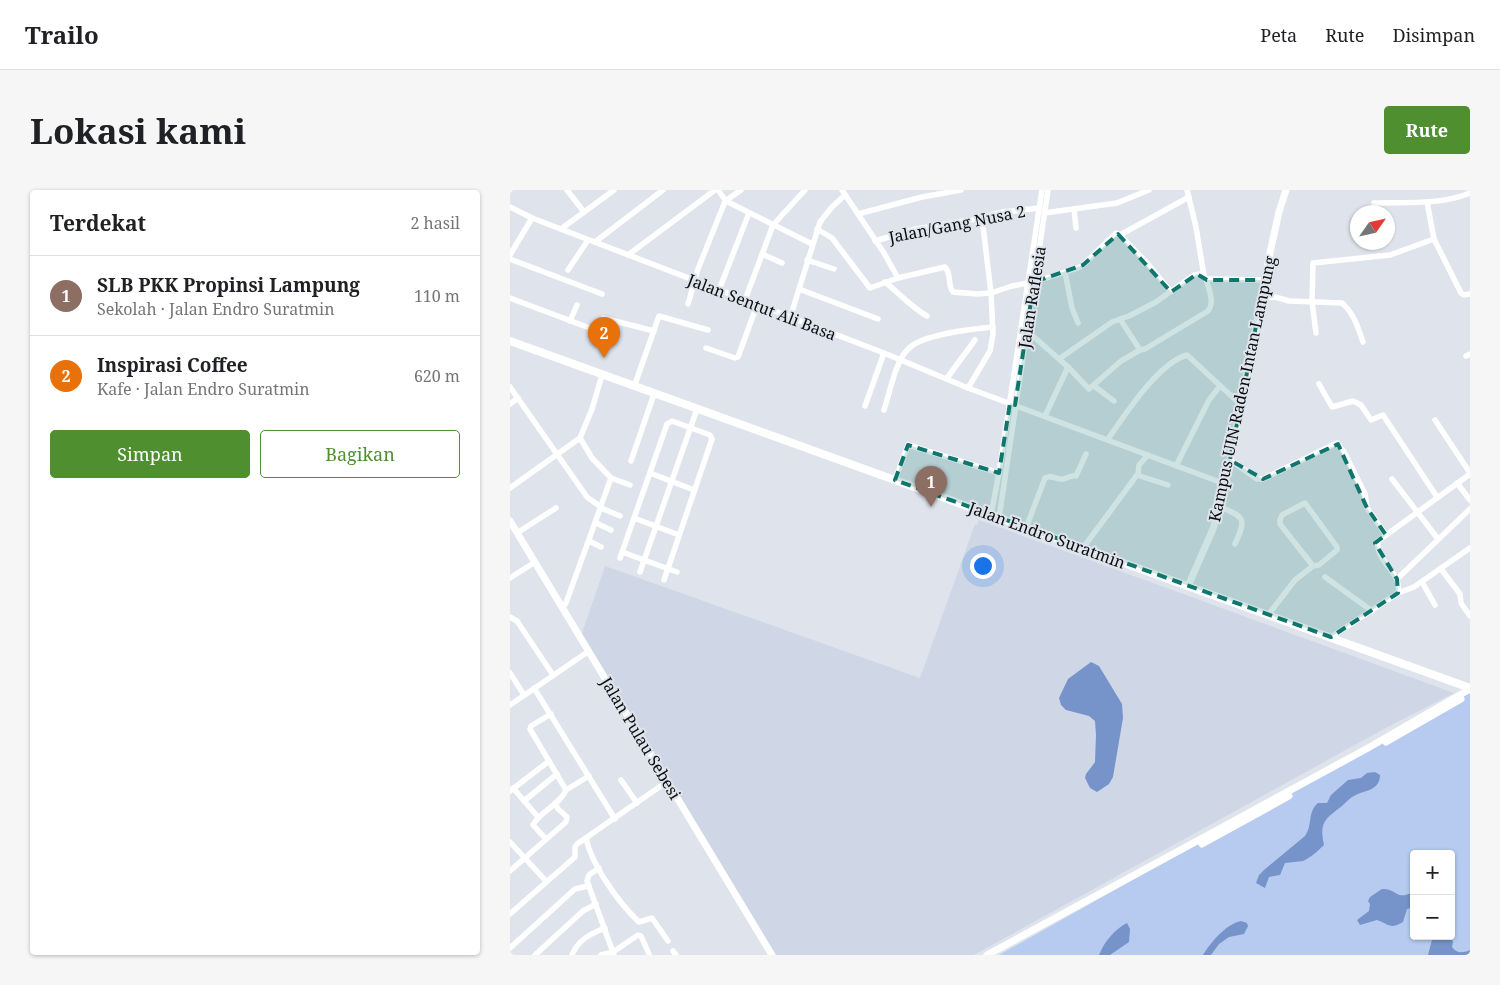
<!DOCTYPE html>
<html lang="id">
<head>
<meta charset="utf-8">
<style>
	:root { --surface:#fff; --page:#f6f6f6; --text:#202124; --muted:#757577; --line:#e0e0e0; --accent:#4f8f30 }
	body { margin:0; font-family:"Noto Serif",serif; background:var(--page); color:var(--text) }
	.controls { position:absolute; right:15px; bottom:15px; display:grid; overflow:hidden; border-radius:5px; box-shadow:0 1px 4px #0004 }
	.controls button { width:45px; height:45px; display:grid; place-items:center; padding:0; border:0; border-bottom:1px solid var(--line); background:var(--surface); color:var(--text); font:25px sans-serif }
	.compass { position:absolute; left:840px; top:15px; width:45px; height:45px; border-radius:50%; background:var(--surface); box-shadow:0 1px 4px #0004; rotate:56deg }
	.you { position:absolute; left:472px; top:375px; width:18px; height:18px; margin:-12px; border:4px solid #fff; border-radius:50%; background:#1a73e8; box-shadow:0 0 0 8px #1a73e833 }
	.badge { display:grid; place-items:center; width:32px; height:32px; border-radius:50%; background:var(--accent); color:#fff; font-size:16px; font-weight:700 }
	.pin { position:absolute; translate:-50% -41px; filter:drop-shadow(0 1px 2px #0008) }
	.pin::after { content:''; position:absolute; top:26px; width:18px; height:15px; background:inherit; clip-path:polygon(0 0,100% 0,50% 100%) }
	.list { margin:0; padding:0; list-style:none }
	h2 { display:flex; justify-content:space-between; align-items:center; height:65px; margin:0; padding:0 20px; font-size:21px }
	h2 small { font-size:16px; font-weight:400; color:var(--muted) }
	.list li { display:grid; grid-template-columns:32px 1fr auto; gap:15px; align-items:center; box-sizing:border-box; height:80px; padding:0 20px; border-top:1px solid var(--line) }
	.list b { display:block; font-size:19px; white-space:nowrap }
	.list p { margin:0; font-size:16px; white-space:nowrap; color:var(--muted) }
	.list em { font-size:16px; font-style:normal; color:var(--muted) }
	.actions { display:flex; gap:10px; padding:15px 20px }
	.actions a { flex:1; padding:11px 0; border:1px solid var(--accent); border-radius:5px; text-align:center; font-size:18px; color:var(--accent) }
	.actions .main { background:var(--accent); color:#fff }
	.map { position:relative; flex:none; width:960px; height:765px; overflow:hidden; border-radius:5px }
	header { display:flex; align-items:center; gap:30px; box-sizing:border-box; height:70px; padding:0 25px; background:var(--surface); border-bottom:1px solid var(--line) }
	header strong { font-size:24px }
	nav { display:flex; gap:28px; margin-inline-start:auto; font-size:18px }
	.intro { display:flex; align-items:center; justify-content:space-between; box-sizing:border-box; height:120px; padding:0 30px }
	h1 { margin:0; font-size:35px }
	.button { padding:12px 22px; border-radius:5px; background:var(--accent); color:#fff; font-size:18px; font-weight:700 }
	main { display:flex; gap:30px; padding:0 30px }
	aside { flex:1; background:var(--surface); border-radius:5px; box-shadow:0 1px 4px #0004 }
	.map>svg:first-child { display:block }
</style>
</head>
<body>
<header>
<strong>Trailo</strong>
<nav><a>Peta</a><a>Rute</a><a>Disimpan</a></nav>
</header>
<div class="intro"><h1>Lokasi kami</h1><a class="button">Rute</a></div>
<main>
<aside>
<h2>Terdekat<small>2 hasil</small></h2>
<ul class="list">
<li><span class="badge" style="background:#8d6e63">1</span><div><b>SLB PKK Propinsi Lampung</b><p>Sekolah · Jalan Endro Suratmin</p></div><em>110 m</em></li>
<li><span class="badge" style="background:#e8710a">2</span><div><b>Inspirasi Coffee</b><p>Kafe · Jalan Endro Suratmin</p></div><em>620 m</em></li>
</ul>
<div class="actions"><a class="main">Simpan</a><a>Bagikan</a></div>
</aside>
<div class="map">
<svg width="960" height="765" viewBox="0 0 960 765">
	<rect width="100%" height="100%" fill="#dfe4ec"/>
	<path fill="#cfd7e6" d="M469,330L668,402L944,503L872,540L464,765H265L71,446L95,376L410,488L465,334L467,335Z"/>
	<path fill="#b6cbef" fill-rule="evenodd" d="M956,503L960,504V765H489ZM904,664H941V746H904Z"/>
	<g fill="#7693ca">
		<path d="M581,472L589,476L612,514L613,528L603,587L599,594L587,602L580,598L575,588L576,584L585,572L586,545L585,531L579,526L556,520L551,515L549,508L558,489Z"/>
		<path d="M865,582L870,585C870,599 858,600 848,604C842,606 836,612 832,616C815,629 809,632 814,655C808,661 800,668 793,671C787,672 781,672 775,673L770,685L759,687L755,698L746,693L749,685L754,680L795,646C803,635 797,622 808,613H817L821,605L838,590L851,588L857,583Z"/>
		<path d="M872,699C889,699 884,711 904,702V717L897,719L893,732C880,740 879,734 867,730L850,735L847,730L859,721L860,714L858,711L860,707Z"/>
		<path d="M731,731L737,733L738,736L734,744L719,747L709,754L701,765H693C701,752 716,734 731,731Z"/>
		<path d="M617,733L620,739L619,752L600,765H589C594,752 605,739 617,733Z"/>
		<path d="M923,746H940L943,752L942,757C947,764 953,763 960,760V765H918Z"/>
	</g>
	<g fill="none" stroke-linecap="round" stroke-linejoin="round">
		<g stroke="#fff" stroke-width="5.5">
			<path d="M57,0L74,22"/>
			<path d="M208,0L216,11L302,54"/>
			<path d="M332,0L374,63L388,88"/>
			<path d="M677,0L686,37L694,86"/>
			<path d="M917,12L924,49L951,103L954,105L960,104"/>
			<path d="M864,13C897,12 930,15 960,3"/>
			<path d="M0,17L22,28L374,163L458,198L715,294"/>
			<path d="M564,19L566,38"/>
			<path d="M534,23L607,13L639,0"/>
			<path d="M348,24L412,7L451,0"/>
			<path d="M51,39L104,0"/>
			<path d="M307,39L322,48L360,98L388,88L435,77C442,84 437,95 443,102L467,104L481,103L502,96L524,92L568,78L573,75L606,43L610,45L637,73L661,102"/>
			<path d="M610,45L679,7"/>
			<path d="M365,51L406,39L466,29L493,22L530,18"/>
			<path d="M85,52L153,0"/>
			<path d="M252,64L272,73"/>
			<path d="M0,65L22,28"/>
			<path d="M118,65L205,0"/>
			<path d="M0,69L92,104"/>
			<path d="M297,70L324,79"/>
			<path d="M58,80L78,50"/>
			<path d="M555,82L562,118L568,133"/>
			<path d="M696,89L755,90"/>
			<path d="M375,92C389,103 401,117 417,126"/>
			<path d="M289,99L368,129"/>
			<path d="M209,100L239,23"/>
			<path d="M0,108L77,137"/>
			<path d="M751,108L765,107L779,111L832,113C844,123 848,138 853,152"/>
			<path d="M235,110L263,35L295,0"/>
			<path d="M178,114L188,79L214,14L218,9L231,0"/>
			<path d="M93,128L144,141"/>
			<path d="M280,128L310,32L322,17L335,5"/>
			<path d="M610,129L630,160L635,159L698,121C705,112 699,100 696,89"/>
			<path d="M60,131L67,115"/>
			<path d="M515,139L558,177L579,199L611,171L630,160"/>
			<path d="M806,143L802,111L803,73L880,65L924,49"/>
			<path d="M196,158L225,168L228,167L247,115"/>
			<path d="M956,166L960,164"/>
			<path d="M549,169L602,132L619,126L646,112L684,85L691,84L696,89"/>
			<path d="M437,188L465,150"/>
			<path d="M809,194L822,217L843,211L851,215L861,230L873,225L927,307"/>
			<path d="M584,196L604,211"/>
			<path d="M0,197L77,307L91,317"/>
			<path d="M124,197L149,126L198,140"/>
			<path d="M458,198L480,161L483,144L481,103L472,28"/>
			<path d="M0,214L8,208"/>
			<path d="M355,216L374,163"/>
			<path d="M374,220C380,202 385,172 398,159C412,144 463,139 483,137"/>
			<path d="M535,226L558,177"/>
			<path d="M925,230L960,283"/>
			<path d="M70,248L82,268L101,288L120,295"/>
			<path d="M598,249C615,225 648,173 677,165L730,214"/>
			<path d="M720,270L747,289H753L827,253L834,262L855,304L857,318L876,345"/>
			<path d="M121,271L144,204"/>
			<path d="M666,276L699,210L710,196"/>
			<path d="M140,283L184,300"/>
			<path d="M628,284L629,275L638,265"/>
			<path d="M882,289L928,349"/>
			<path d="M385,290L398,255L489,283"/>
			<path d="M947,293L960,310"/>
			<path d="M0,298L70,248L82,219L92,185"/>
			<path d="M710,317C736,327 736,330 725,354"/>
			<path d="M91,318L110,326"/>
			<path d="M481,325L489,283L532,0"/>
			<path d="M124,328L169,345"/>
			<path d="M489,328L538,0"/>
			<path d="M86,333L101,340"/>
			<path d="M516,338L535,288C542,284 546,290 553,289C559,288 560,285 566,286L576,264"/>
			<path d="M7,343L46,318"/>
			<path d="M79,351L91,357"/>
			<path d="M573,358L627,285L658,295"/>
			<path d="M112,362L167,382"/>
			<path d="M110,368L157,234L162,231L200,245L202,249L154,390"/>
			<path d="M931,379L950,404L951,413L960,426"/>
			<path d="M130,382L187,219"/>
			<path d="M815,387L862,421"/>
			<path d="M0,388L25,372"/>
			<path d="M887,389L960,319"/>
			<path d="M912,392L925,415"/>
			<path d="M888,403L904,397L960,358"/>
			<path d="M52,417L56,413L101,288"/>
			<path d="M758,425L785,390L803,376L809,375L827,360V357L795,313L772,325L770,330V334L803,376"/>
			<path d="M0,427L7,431L43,485"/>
			<path d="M821,447L888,403C893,383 864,371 868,351L960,284"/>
			<path d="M0,483L14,505"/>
			<path d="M24,498L105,629"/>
			<path d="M0,515L79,461"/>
			<path d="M41,524L21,536L20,539L56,600"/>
			<path d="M111,590L127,613"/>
			<path d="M3,598L28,627"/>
			<path d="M0,601L39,571"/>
			<path d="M14,611L47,584"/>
			<path d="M76,648C82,676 109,713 129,732L142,728L158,751"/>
			<path d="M36,649L23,635C30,621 50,615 56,600L79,586"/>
			<path d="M0,652L36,691"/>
			<path d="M89,678L79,685L77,691L104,765"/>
			<path d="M0,681L56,632L57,627L48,619L45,613"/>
			<path d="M0,724L65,667V657L67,654L158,591"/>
			<path d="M0,758L65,699L78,696"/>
			<path d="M163,761L166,765"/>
			<path d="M25,765L73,721L86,714"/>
			<path d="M62,765C68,750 80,744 95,738"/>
			<path d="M91,765L103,762L128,745L131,746L139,764"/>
		</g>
		<g stroke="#fff" stroke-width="7">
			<path d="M0,331L262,765"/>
			<path d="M678,396L703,339L713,305L761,58L769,22L776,0"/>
			<path d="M876,552L951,509"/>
			<path d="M692,654L779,606"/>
			<path d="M477,765L858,558L960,499"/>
		</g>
		<path stroke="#fff" stroke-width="8" d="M0,151L960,498"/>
	</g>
	<path fill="#0f766e" fill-opacity="0.2" stroke="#0f766e" stroke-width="4" stroke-dasharray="10 6" stroke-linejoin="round" d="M608,44L661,102L687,84L697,90H755L720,270L753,289L828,254L857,318L876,345L865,353L887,389L888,403L821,447L385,290L398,255L489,283L500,213L505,215L524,92L573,75Z"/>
	<g text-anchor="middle" stroke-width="4" stroke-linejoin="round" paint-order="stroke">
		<g font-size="16" fill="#0b0d0f" stroke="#dfe4ec">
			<text transform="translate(447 34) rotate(-11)" y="6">Jalan/Gang Nusa 2</text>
			<text transform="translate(522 107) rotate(-81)" y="6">Jalan Raflesia</text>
			<text transform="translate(252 117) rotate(21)" y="6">Jalan Sentut Ali Basa</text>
			<text transform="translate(732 199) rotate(-78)" y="6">Kampus UIN Raden Intan Lampung</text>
			<text transform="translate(537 345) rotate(20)" y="6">Jalan Endro Suratmin</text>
			<text transform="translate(131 548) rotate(59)" y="6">Jalan Pulau Sebesi</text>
		</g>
	</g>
</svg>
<div class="controls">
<button>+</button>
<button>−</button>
</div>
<svg class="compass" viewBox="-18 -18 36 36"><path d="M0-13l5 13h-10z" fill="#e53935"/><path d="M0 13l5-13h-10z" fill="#757577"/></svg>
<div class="you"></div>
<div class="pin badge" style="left:421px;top:317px;background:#8d6e63">1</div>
<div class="pin badge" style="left:94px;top:168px;background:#e8710a">2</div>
</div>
</main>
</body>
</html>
